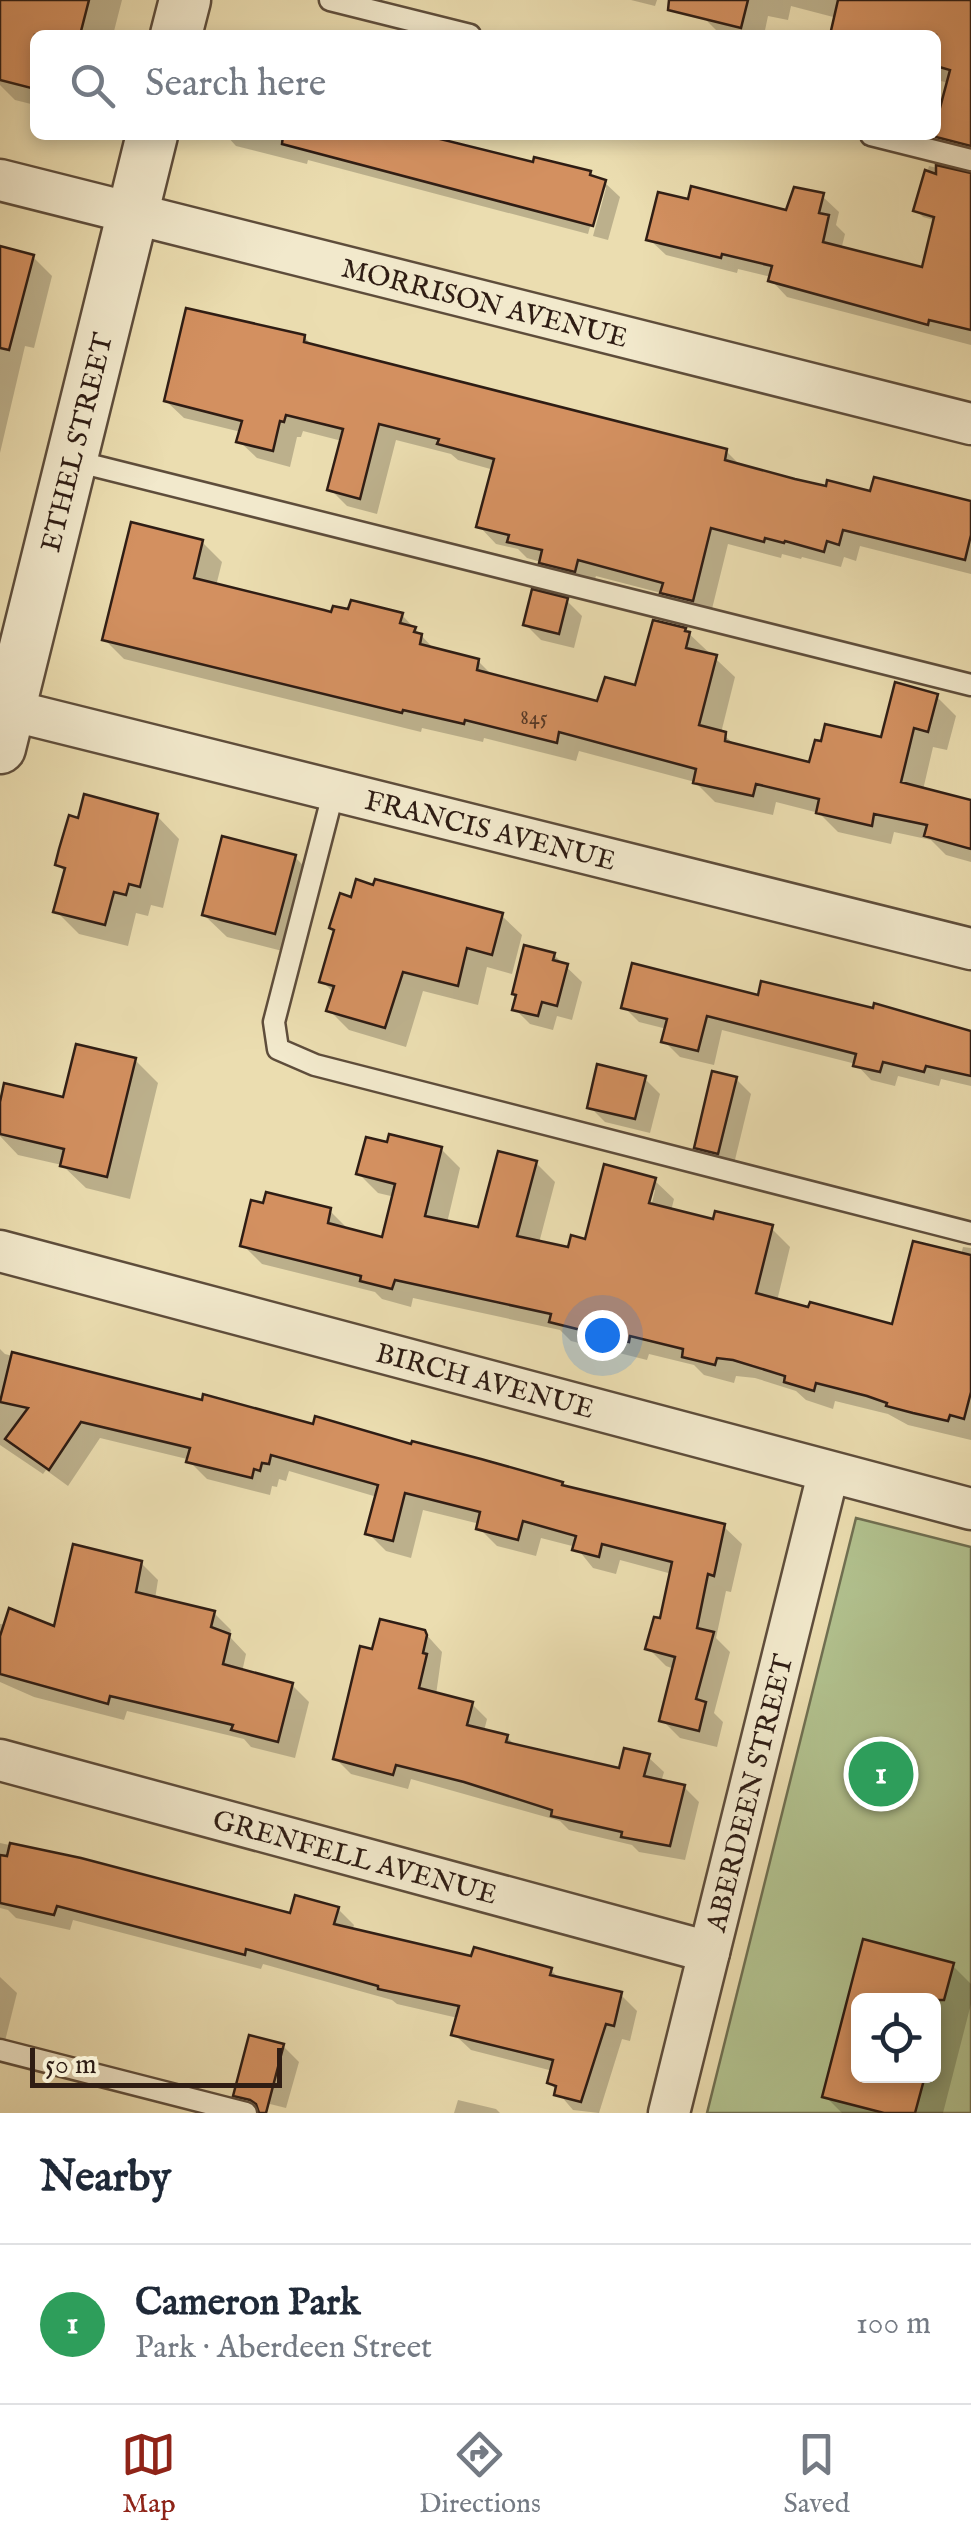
<!DOCTYPE html>
<html lang="en">
<head>
<meta charset="utf-8">
<style>
	:root { --surface:#fff; --page:#f6f6f7; --text:#1f2937; --muted:#747a83; --line:#e0e1e3; --accent:#8f2418 }
	body { margin:0; font-family:"IM FELL English",serif; background:var(--page); color:var(--text) }
	.controls { position:absolute; right:30px; bottom:30px; display:grid; overflow:hidden; border-radius:15px; box-shadow:0 5px 15px #0003 }
	.controls button { width:90px; height:90px; display:grid; place-items:center; padding:0; border:0; border-bottom:2px solid var(--line); background:var(--surface); color:var(--text); font:50px sans-serif }
	.scale { position:absolute; left:30px; bottom:25px; width:252px; box-sizing:border-box; padding-left:10px; border:5px solid #2f1d14; border-top:0; font-size:28px; line-height:35px; white-space:nowrap; color:#2f1d14; -webkit-text-stroke:8px #f2e9cc; paint-order:stroke }
	.you { position:absolute; left:602px; top:1335px; width:35px; height:35px; margin:-25px; border:8px solid #fff; border-radius:50%; background:#1a73e8; box-shadow:0 0 0 15px #1a73e833 }
	.badge { display:grid; place-items:center; width:65px; height:65px; border-radius:50%; background:var(--accent); color:#fff; font-size:32px; font-weight:700 }
	.pin { position:absolute; translate:-50% -50%; border:5px solid #fff; box-shadow:0 2px 10px #0006 }
	.list { margin:0; padding:0; list-style:none }
	h2 { display:flex; justify-content:space-between; align-items:center; height:130px; margin:0; padding:0 40px; font-size:42px }
	h2 small { font-size:32px; font-weight:400; color:var(--muted) }
	.list li { display:grid; grid-template-columns:65px 1fr auto; gap:30px; align-items:center; box-sizing:border-box; height:160px; padding:0 40px; border-top:2px solid var(--line) }
	.list b { display:block; font-size:38px; white-space:nowrap }
	.list p { margin:0; font-size:32px; white-space:nowrap; color:var(--muted) }
	.list em { font-size:32px; font-style:normal; color:var(--muted) }
	.icon { flex:none; width:55px; height:55px; fill:none; stroke:currentColor; stroke-width:2; stroke-linecap:round; stroke-linejoin:round }
	.map { position:relative; flex:none; width:971px; height:2113px; overflow:hidden }
	.search { position:absolute; background:var(--surface); box-shadow:0 5px 15px #0003; left:30px; right:30px; top:30px; height:110px; display:flex; align-items:center; gap:25px; box-sizing:border-box; padding:0 35px; border-radius:15px; color:var(--muted); font-size:38px }
	.sheet { height:290px; background:var(--surface) }
	nav { display:flex; justify-content:space-around; align-items:center; box-sizing:border-box; height:140px; border-top:2px solid var(--line); background:var(--surface); font-size:28px; color:var(--muted) }
	nav a { display:grid; justify-items:center; gap:5px }
	nav .on { color:var(--accent) }
	.map>svg:first-child { display:block }
</style>
</head>
<body>
<div class="map">
<svg width="971" height="2113" viewBox="0 0 971 2113">
	<rect width="100%" height="100%" fill="#ebddb0"/>
	<filter id="stains"><feTurbulence type="fractalNoise" baseFrequency=".002" numOctaves="4"/><feColorMatrix values="0 0 0 0 .2 0 0 0 0 .09 0 0 0 0 .02 0 0 0 .5 -.17"/></filter>
	<radialGradient id="worn" r=".72"><stop offset=".6" stop-color="#630" stop-opacity="0"/><stop offset="1" stop-color="#630" stop-opacity=".3"/></radialGradient>
	<path fill="#b2c28f" stroke="#707052" stroke-width="2.5" fill-rule="evenodd" d="M856,1518L971,1547V2113H707ZM858,2000H934V2076H858Z"/>
	<g fill="#0003" fill-rule="evenodd">
		<path d="M29,0H122L113,35H35V105L15,100L0,85V20Z"/>
		<path d="M631,0H657L655,6Z"/>
		<path d="M697,0H953L971,5V160L958,156L937,136L950,83L936,80V35H832L837,18L791,6L788,20L768,16L764,35H721L703,17Z"/>
		<path d="M226,135H417L535,165L590,174L604,182L620,197L608,240L593,236L606,188L602,184L588,234L308,160L307,164L236,146Z"/>
		<path d="M929,166L954,172L948,224L923,217L916,210Z"/>
		<path d="M822,196L839,212L836,225L845,234L841,250L924,270L971,257V345L787,297L771,280V277L738,269L737,273L666,255L649,239L787,213Z"/>
		<path d="M0,249L33,257L52,276L34,348L25,346L0,453Z"/>
		<path d="M304,337L314,347L726,451L742,467L795,481L872,494L971,504V574L860,546L856,561L844,557L841,567L802,557L801,559L782,554L781,558L728,544L710,617L680,610L665,594L596,576L592,588L559,579L541,562L527,558L518,549L496,544L479,526L494,470L458,460L451,454L396,440L377,514L347,506L330,489L342,441L303,431L301,437H297L290,467L257,458L239,441L241,432L184,418L166,401Z"/>
		<path d="M202,542L222,562L216,586L324,613L402,615L434,649L478,661L494,677L599,704L637,688L685,630L735,677L721,733L738,747L811,765L883,740L936,696L956,716L947,750L933,747L923,790L971,802V862L946,855L931,840L894,832L891,844L838,832L819,813L776,802L773,815L715,802L695,782L579,751L576,761L484,738L483,742L422,728L421,732L124,659L104,639Z"/>
		<path d="M567,601L582,616L574,648L541,640L525,624Z"/>
		<path d="M157,816L179,839L163,908L151,905L148,916L136,913L128,946L79,934L56,911L66,873L58,865Z"/>
		<path d="M295,857L317,880L298,955L227,937L204,915Z"/>
		<path d="M501,915L522,935L512,974L487,967L478,1005L423,991L406,1047L349,1030L329,1010L334,993L322,981Z"/>
		<path d="M554,955L582,982L572,1020L557,1016L553,1030L530,1024L515,1009Z"/>
		<path d="M760,998L971,1032V1086L941,1079L939,1086L898,1076L895,1086L871,1080L856,1064L722,1030L714,1065L680,1057L664,1041L667,1029L639,1022L624,1007Z"/>
		<path d="M135,1060L158,1083L130,1199L86,1188L62,1165L18,1155L0,1136V1113L65,1100Z"/>
		<path d="M644,1078L660,1094L650,1133L605,1122L590,1107Z"/>
		<path d="M736,1079L751,1094L733,1168L712,1162L696,1147Z"/>
		<path d="M441,1149L460,1168L447,1223L480,1230L536,1163L555,1182L539,1243L570,1250L587,1242L654,1180L674,1199L671,1211L715,1222L771,1228L790,1247L777,1301L894,1327L961,1255L963,1247L971,1248V1440L908,1425L888,1414L835,1401L833,1409L806,1400L796,1391L755,1378L736,1376L734,1383L704,1375L694,1365L649,1354L647,1360L571,1341L560,1330L413,1298L411,1307L382,1299L375,1292L262,1264L243,1245L330,1211L349,1230L384,1240L395,1197L378,1193L359,1174ZM650,1190H655L649,1216L644,1214Z"/>
		<path d="M0,1349L5,1354L44,1364L562,1484L566,1489L723,1526L742,1544L731,1592L726,1591L716,1638L730,1652L714,1713L723,1722L717,1747L680,1738L662,1720L674,1669L666,1666L648,1648L662,1621L672,1574L620,1560L616,1574L593,1568L576,1547L541,1538L536,1556L497,1546L479,1528L480,1524L423,1510L411,1558L386,1551L368,1533L377,1497L289,1471L286,1481L279,1479L277,1487L272,1486L270,1495L207,1479L187,1459L100,1438L68,1486L46,1470L43,1474L0,1445Z"/>
		<path d="M141,1563L158,1580L155,1599L214,1613L231,1630L230,1637L246,1654L242,1672L292,1685L309,1702L295,1758L251,1747L244,1739L127,1711L124,1720L34,1697L0,1682V1624L56,1630Z"/>
		<path d="M424,1632L442,1652L436,1695L472,1704L487,1719L484,1731L507,1737L517,1747L620,1771L648,1757L664,1772L661,1782L684,1787L699,1802L685,1860L639,1852L632,1845L569,1830L560,1821L411,1779L408,1789L351,1774L335,1758L374,1652Z"/>
		<path d="M0,1843L81,1860L292,1916L338,1909L354,1925L352,1931L473,1959L551,1970L561,1980L621,1995L637,2011L630,2041L622,2039L599,2113L573,2110L550,2083L553,2071L471,2050L454,2034L458,2018L397,2004L392,2000L263,1964L261,1969L73,1920L70,1930L16,1918L8,1910L0,1908Z"/>
		<path d="M865,1942L952,1965L971,1984V2004L943,2113H842L825,2096ZM858,2000H934V2076H858Z"/>
		<path d="M0,1977L17,1993L5,2041L0,2040Z"/>
		<path d="M283,2046L299,2062L286,2108L254,2100Z"/>
		<path d="M458,2100L496,2109L500,2113H454Z"/>
	</g>
	<g fill="#d39060" stroke="#2f1d14" stroke-width="2.5">
		<path d="M0,0H89L80,35H35V89L0,80Z"/>
		<path d="M669,0H748L741,28L668,10Z"/>
		<path d="M838,0H971V146L936,137V123L950,70L936,66V35H830Z"/>
		<path d="M283,135H424L533,162L534,157L591,171L590,175L606,180L593,226L282,144Z"/>
		<path d="M936,165L971,173V330L929,320L928,325L768,281L772,266L722,254L721,258L646,240L658,192L688,199L691,186L786,210L794,187L824,193L819,213L829,215L823,242L922,267L934,217L913,211L925,170L936,174Z"/>
		<path d="M0,246L34,255L9,350L0,348Z"/>
		<path d="M186,308L305,335L304,342L727,449L725,460L795,479L826,486L827,480L870,491L874,477L971,501V535L965,560L843,530L839,545L827,541L824,552L785,541L784,543L765,538L764,542L711,528L693,601L660,593L663,583L578,560L575,572L539,563L542,550L507,542L509,535L476,527L494,459L437,444L439,439L379,424L360,499L327,490L343,429L286,415L284,422L280,421L273,451L236,442L242,421L164,401Z"/>
		<path d="M131,522L203,540L194,578L324,610L331,612L333,606L348,609L351,600L403,613L400,623L416,627L414,632L422,634L420,644L479,659L477,670L597,701L605,677L635,685L653,620L686,628L685,631L690,632L686,648L717,655L699,725L726,732L725,741L809,762L815,740L821,741L825,724L881,737L895,682L938,694L928,732L914,728L901,782L971,800V849L924,836L927,825L874,814L872,826L816,813L819,799L756,784L753,796L693,783L696,769L559,732L557,743L465,720L464,724L403,710L402,713L102,640Z"/>
		<path d="M532,589L568,598L559,634L523,625Z"/>
		<path d="M84,794L158,814L140,887L129,884L126,895L114,892L105,925L53,912L65,868L55,865L59,849L69,815L78,818Z"/>
		<path d="M222,836L296,855L275,934L202,915Z"/>
		<path d="M356,879L373,885L375,879L503,913L492,955L467,948L458,986L403,972L385,1028L326,1011L334,986L319,982L334,930L329,928L340,893L351,897Z"/>
		<path d="M524,945L555,953L553,960L568,964L557,1006L542,1002L538,1016L512,1010L516,995L512,994Z"/>
		<path d="M632,963L758,995L761,981L873,1008L874,1003L971,1031V1076L926,1066L924,1072L883,1062L880,1072L853,1066L856,1054L707,1016L698,1051L661,1042L667,1019L621,1008Z"/>
		<path d="M76,1044L136,1058L107,1177L60,1166L64,1149L0,1134V1102L4,1083L63,1097Z"/>
		<path d="M597,1064L646,1076L635,1119L587,1108Z"/>
		<path d="M712,1071L737,1077L718,1154L694,1148Z"/>
		<path d="M389,1134L442,1147L425,1216L478,1227L498,1151L537,1161L517,1236L568,1247L571,1235L585,1239L604,1164L656,1178L649,1203L713,1219L715,1211L773,1225L756,1293L808,1307L810,1302L892,1324L913,1241L971,1255V1392L964,1419L950,1415L948,1421L913,1413L886,1406L887,1403L867,1396L816,1383L814,1391L784,1382L785,1376L733,1360L717,1358L715,1365L682,1357L683,1349L630,1336L629,1342L549,1322L551,1314L395,1280L392,1289L360,1281L361,1276L240,1246L251,1200L263,1203L266,1192L331,1208L328,1223L382,1237L395,1184L356,1174L366,1137L387,1142Z"/>
		<path d="M12,1352L202,1400L203,1394L313,1424L315,1416L411,1444L412,1441L481,1459L563,1482L562,1485L725,1524L714,1576L708,1574L697,1628L714,1632L696,1699L706,1702L699,1731L659,1721L675,1657L645,1649L654,1617L660,1618L672,1562L602,1544L599,1557L572,1550L576,1536L523,1521L518,1540L476,1529L480,1512L405,1493L393,1541L365,1534L378,1485L271,1455L269,1464L262,1463L260,1471L254,1469L252,1478L186,1462L190,1448L81,1422L49,1470L5,1439L28,1408L0,1402Z"/>
		<path d="M73,1544L142,1561L136,1592L215,1611L211,1627L230,1634L223,1664L293,1683L278,1742L231,1730L233,1725L110,1696L108,1704L0,1674V1636L9,1608L54,1626Z"/>
		<path d="M380,1619L425,1630L427,1635L423,1653L427,1654L419,1688L473,1702L467,1725L508,1735L506,1742L619,1768L624,1748L650,1754L644,1776L685,1785L670,1846L621,1837L622,1832L551,1816L552,1810L464,1782L396,1765L393,1775L333,1759L360,1646L372,1649Z"/>
		<path d="M10,1843L81,1858L290,1913L295,1895L339,1907L334,1924L471,1956L474,1947L552,1968L550,1975L622,1992L614,2026L606,2024L581,2102L554,2095L556,2086L547,2083L553,2060L451,2035L459,2006L378,1989V1986L246,1949L245,1955L57,1906L54,1915L0,1903V1855L7,1856Z"/>
		<path d="M863,1939L954,1963L944,2000H858V2076H925L915,2113H884L822,2097Z"/>
		<path d="M249,2035L284,2044L266,2113H259L256,2104L250,2100L233,2096Z"/>
	</g>
	<g fill="none" stroke-linecap="round" stroke-linejoin="round">
		<defs>
			<g id="service">
				<path d="M330,0L470,35"/>
				<path d="M871,135L971,160"/>
				<path d="M71,460L971,685"/>
				<path d="M334,790L274,1022L278,1049L315,1065L971,1233"/>
				<path d="M0,2050L246,2113"/>
			</g>
			<g id="minor">
				<path id="s1" d="M0,180L971,424"/>
				<path id="s2" d="M10,710L971,949"/>
				<path id="s3" d="M0,1251L971,1509"/>
				<path id="s4" d="M0,1760L709,1952"/>
				<path id="s5" d="M669,2113L828,1474"/>
			</g>
			<g id="tertiary">
				<path d="M176,35L185,0"/>
				<path id="s6" d="M0,748L152,135"/>
			</g>
		</defs>
		<use href="#service" stroke="#5e4d3b" stroke-width="25"/>
		<use href="#minor" stroke="#5e4d3b" stroke-width="45"/>
		<use href="#tertiary" stroke="#5e4d3b" stroke-width="55"/>
		<use href="#service" stroke="#f2e9cc" stroke-width="20"/>
		<use href="#minor" stroke="#f2e9cc" stroke-width="40"/>
		<use href="#tertiary" stroke="#f2e9cc" stroke-width="50"/>
	</g>
	<g text-anchor="middle" stroke-width="8" stroke-linejoin="round" paint-order="stroke">
		<g font-size="22" fill="#583a27">
			<text x="534" y="724">845</text>
		</g>
		<g font-size="28" fill="#2f1d14" stroke="#f2e9cc">
			<text dy="10" stroke="none"><textPath href="#s1" startOffset="500">MORRISON AVENUE</textPath></text>
			<text dy="10" stroke="none"><textPath href="#s6" startOffset="315">ETHEL STREET</textPath></text>
			<text dy="10" stroke="none"><textPath href="#s2" startOffset="495">FRANCIS AVENUE</textPath></text>
			<text dy="10" stroke="none"><textPath href="#s3" startOffset="502">BIRCH AVENUE</textPath></text>
			<text dy="10" stroke="none"><textPath href="#s5" startOffset="330">ABERDEEN STREET</textPath></text>
			<text dy="10" stroke="none"><textPath href="#s4" startOffset="368">GRENFELL AVENUE</textPath></text>
		</g>
	</g>
	<rect width="100%" height="100%" filter="url(#stains)"/>
	<rect width="100%" height="100%" fill="url(#worn)"/>
</svg>
<div class="controls">
<button><svg class="icon" aria-label="locate" viewBox="0 0 24 24"><circle cx="12" cy="12" r="6"/><path d="M12 2v4M12 18v4M2 12h4M18 12h4"/></svg></button>
</div>
<div class="scale">50 m</div>
<div class="you"></div>
<div class="pin badge" style="left:881px;top:1774px;background:#2e9e5b">1</div>
<div class="search"><svg class="icon" aria-label="search" viewBox="0 0 24 24"><circle cx="10" cy="10" r="6"/><path d="M15 15l6 6"/></svg>Search here</div>
</div>
<section class="sheet">
<h2>Nearby<small></small></h2>
<ul class="list">
<li><span class="badge" style="background:#2e9e5b">1</span><div><b>Cameron Park</b><p>Park · Aberdeen Street</p></div><em>100 m</em></li>
</ul>
</section>
<nav>
<a class="on"><svg class="icon" aria-label="map" viewBox="0 0 24 24"><path d="M3 6l6-2 6 2 6-2v14l-6 2-6-2-6 2zM9 4v14M15 6v14"/></svg>Map</a>
<a><svg class="icon" aria-label="directions" viewBox="0 0 24 24"><path d="M12 3l9 9-9 9-9-9zM9 14v-3h6M13 9l2 2-2 2"/></svg>Directions</a>
<a><svg class="icon" aria-label="saved" viewBox="0 0 24 24"><path d="M7 4h10v16l-5-4-5 4z"/></svg>Saved</a>
</nav>
</body>
</html>
